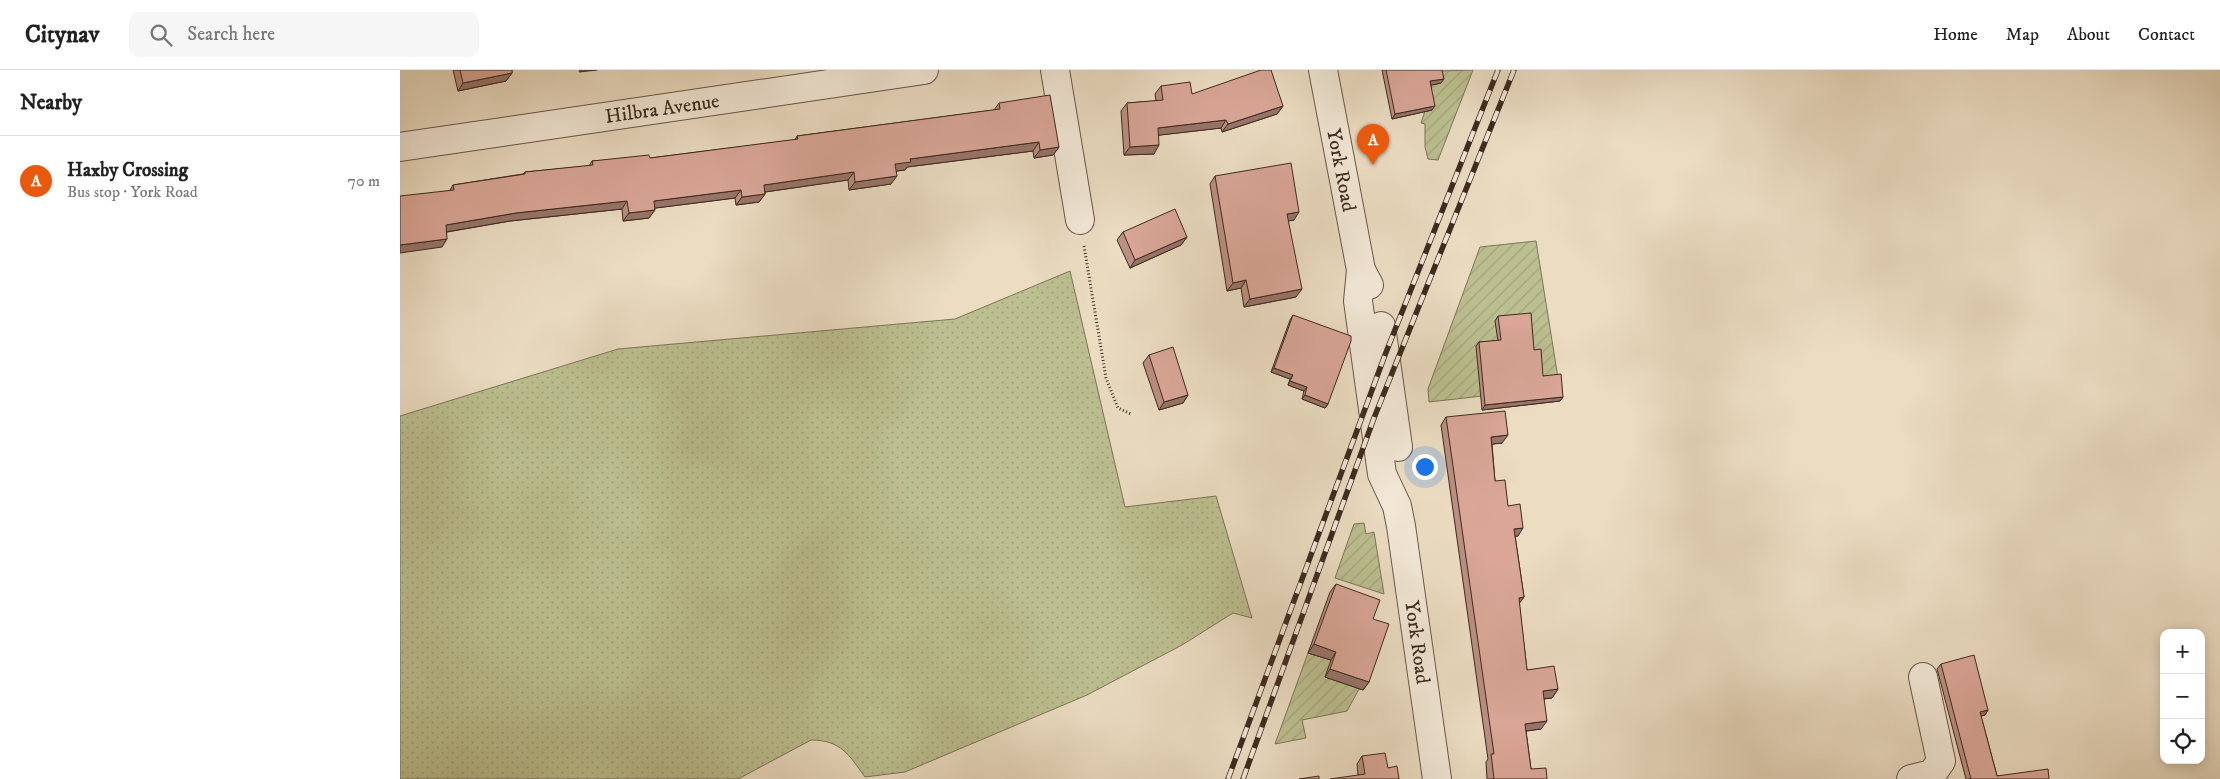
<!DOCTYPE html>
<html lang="en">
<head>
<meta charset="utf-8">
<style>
	:root { --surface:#fff; --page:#f6f6f6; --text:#222; --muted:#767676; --line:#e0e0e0; --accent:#ea580c }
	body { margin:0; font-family:"IM FELL DW Pica",serif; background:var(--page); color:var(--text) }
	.controls { position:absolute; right:15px; bottom:15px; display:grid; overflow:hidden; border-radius:10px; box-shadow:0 2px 12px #0003 }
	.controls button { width:45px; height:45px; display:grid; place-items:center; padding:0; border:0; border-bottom:1px solid var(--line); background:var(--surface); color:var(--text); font:25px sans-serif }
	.you { position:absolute; left:1024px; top:396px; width:18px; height:18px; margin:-12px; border:4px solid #fff; border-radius:50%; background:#1a73e8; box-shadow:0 0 0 8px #1a73e833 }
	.badge { display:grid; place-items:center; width:32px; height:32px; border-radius:50%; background:var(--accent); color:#fff; font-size:16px; font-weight:700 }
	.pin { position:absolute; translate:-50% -41px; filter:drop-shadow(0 1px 2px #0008) }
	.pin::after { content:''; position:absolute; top:26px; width:18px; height:15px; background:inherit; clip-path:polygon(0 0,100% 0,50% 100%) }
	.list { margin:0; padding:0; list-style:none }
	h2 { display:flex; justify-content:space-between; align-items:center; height:65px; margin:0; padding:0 20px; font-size:21px }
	h2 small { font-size:16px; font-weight:400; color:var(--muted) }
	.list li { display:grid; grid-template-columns:32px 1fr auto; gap:15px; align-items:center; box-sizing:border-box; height:90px; padding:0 20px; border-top:1px solid var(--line) }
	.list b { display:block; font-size:19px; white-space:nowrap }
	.list p { margin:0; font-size:16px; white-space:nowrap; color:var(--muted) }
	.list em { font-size:16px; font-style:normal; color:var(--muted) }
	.icon { flex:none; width:28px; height:28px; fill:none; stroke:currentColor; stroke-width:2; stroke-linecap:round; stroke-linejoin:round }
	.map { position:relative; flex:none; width:1820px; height:709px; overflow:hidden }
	header { display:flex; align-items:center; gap:30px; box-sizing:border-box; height:70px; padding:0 25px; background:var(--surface); border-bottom:1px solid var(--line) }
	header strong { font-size:24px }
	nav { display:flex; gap:28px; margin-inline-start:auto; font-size:18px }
	.search { width:350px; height:45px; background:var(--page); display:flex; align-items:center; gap:12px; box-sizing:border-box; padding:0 18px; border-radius:10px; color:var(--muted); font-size:19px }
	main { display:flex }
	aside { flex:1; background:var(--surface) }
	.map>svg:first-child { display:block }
</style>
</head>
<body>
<header>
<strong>Citynav</strong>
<div class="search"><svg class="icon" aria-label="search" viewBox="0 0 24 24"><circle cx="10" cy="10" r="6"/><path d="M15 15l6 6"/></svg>Search here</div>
<nav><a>Home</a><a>Map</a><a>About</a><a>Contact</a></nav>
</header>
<main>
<aside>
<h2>Nearby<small></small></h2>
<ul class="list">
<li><span class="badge">A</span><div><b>Haxby Crossing</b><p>Bus stop · York Road</p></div><em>70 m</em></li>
</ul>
</aside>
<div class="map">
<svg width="1820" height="709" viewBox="0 0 1820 709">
	<defs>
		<pattern id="grass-dots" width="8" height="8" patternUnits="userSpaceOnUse" patternTransform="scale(1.25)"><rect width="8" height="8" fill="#bcbf90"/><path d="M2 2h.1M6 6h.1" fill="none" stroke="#a2a47c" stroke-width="1.8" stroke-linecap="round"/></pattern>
		<pattern id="garden-furrows" width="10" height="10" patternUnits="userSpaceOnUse" patternTransform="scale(1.25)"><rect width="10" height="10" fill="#bcbf90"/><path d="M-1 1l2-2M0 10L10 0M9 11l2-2" fill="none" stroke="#a2a47c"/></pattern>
	</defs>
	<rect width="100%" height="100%" fill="#ebdcc2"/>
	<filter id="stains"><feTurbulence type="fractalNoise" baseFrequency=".004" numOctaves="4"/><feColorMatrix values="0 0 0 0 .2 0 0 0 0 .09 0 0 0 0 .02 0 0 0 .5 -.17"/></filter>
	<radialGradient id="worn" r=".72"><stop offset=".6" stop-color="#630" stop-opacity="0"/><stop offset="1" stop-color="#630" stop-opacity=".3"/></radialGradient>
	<path fill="url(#grass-dots)" stroke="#7c7458" d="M670,201L725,437L816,426L852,548L833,543L782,575L687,625L505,702L465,707C449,685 441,670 411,670L338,709H0V346L218,279L555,249Z"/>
	<g fill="url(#garden-furrows)" stroke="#7c7458">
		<path d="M1073,0L1038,90L1028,89L1025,77V54L1021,53L1025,41L1032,40L1027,16L1038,1Z"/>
		<path d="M1136,171L1158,308L1140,310L1098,275L1100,324L1029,332L1028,319L1080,177Z"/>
		<path d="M964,453L966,464L974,462L984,524L935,508L954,454Z"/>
		<path d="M908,583L931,590L959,619L947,641L902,650L906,668L875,674Z"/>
	</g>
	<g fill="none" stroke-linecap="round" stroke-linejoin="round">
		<defs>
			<g id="minor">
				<path d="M655,0L680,150"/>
				<path d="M923,0L961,200L969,215"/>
				<path d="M0,77L524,0"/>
				<path d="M961,200L958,231L982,404L997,436L1001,456L1037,709"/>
				<path d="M981,256L998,377"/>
				<path d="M1511,709L1532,704L1541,691L1523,607"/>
			</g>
		</defs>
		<use href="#minor" stroke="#685648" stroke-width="30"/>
		<path stroke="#3d2a1f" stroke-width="3" stroke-dasharray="1 2.5" stroke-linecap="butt" d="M684,176L706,308L718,338L731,344"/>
		<use href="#minor" stroke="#f2e8d7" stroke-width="28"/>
		<defs>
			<g id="rail">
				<path d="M828,709L985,285L1098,0"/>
				<path d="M843,709L974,348L1114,0"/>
			</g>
		</defs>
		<use href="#rail" stroke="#3d2a1f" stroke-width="5.5"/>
		<use href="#rail" stroke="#f2e8d7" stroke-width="4" stroke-dasharray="11" stroke-linecap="butt"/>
	</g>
	<g fill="#bb8f82" stroke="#3d2a1f">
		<path d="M53,0H112V3L106,11L58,21Z"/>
		<path d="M982,0H1042L1041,13L1031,15L1032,40L992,49Z"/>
		<path d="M761,16L792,24L883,36L877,44L822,62L821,58L759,65L754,84L724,85L721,41L727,33L756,31L755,24Z"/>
		<path d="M599,33L659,77L653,85L634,88L633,81L507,97L505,100L496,101L491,114L449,120L448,110L365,122V124L359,132L336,135L335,128L255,138L249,148L223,151L222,139L110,151L47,162L42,177L50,120L53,115L123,104L125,102L189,96L192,91L250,88L395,70L397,66L594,40Z"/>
		<path d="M815,106L894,150L888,151L896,227L844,237L841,218L827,221L810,114Z"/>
		<path d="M723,162L787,167L781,175L730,198L717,170Z"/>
		<path d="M893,245L928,334L925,338L902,329L904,321L888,315L890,309L871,302L890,250Z"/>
		<path d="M1098,246L1143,306L1163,327L1160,331L1082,340L1076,276L1079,272L1098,271L1095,251Z"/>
		<path d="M749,285L788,325L783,333L759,340L743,293Z"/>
		<path d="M1046,347L1102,373L1092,374L1095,411L1108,436L1118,466H1115L1124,527L1119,533L1127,600L1158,619L1152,628L1144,629L1141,659L1126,661L1131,699L1147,709H1087L1086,692L1088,689L1041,355Z"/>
		<path d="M936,514L973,549L969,612L963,620L925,607L931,590L908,583L930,522Z"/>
		<path d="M1541,594L1588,640L1585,645L1581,646L1597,706L1649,709H1566L1537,599Z"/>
		<path d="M962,686L988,698L999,709L958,705L957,694Z"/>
	</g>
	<g fill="#98746a" stroke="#3d2a1f">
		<path d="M180,0H197L179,2Z"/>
		<path d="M112,3L106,11L58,21L63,13Z"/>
		<path d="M1044,9L1041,13L1027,16L1030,11Z"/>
		<path d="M883,36L877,44L822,62L828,54Z"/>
		<path d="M1035,36L1032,40L992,49L995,44Z"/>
		<path d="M826,50L821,58L752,66L758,58Z"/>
		<path d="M639,72L633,81L507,97L505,100L489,102L495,94L510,89Z"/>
		<path d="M759,75L754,84L724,85L730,77Z"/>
		<path d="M659,77L653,85L634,88L640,80Z"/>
		<path d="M454,102L448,110L358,123L364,115Z"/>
		<path d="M497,106L491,114L449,120L455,112Z"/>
		<path d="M341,120L335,128L248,139L254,131Z"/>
		<path d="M365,124L359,132L336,135L342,127Z"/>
		<path d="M227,131L222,139L110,151L40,163L46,155L116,143Z"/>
		<path d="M255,140L249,148L223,151L229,143Z"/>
		<path d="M899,142L894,150L881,152L887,144Z"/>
		<path d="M787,167L781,175L730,198L735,190Z"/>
		<path d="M47,169L42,177L0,183V175Z"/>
		<path d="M846,210L841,218L827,221L833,213Z"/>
		<path d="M902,219L896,227L844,237L850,229Z"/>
		<path d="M874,298L893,305L890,309L871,302Z"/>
		<path d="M890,311L907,317L904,321L888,315Z"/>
		<path d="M788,325L783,333L759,340L764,332Z"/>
		<path d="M905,325L928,334L925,338L902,329Z"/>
		<path d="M1163,327L1160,331L1082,340L1085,335Z"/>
		<path d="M1108,365L1102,373L1085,375L1091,367Z"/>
		<path d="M1123,458L1118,466L1108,467L1114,459Z"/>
		<path d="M1124,527L1118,535L1119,528Z"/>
		<path d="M914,574L936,582L931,590L908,583Z"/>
		<path d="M930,599L969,612L963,620L925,607Z"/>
		<path d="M1158,619L1152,628L1137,629L1143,621Z"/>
		<path d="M1588,640L1585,645L1577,647L1580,642Z"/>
		<path d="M1147,651L1141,659L1119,662L1125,654Z"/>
	</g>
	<g fill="#d9a697" stroke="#3d2a1f">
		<path d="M60,0H112V3L63,13Z"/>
		<path d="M861,0H871L883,36L828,54L826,50L758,58L759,75L730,77L727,33L763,30L761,16L790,12L792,24Z"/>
		<path d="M986,0H1042L1044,9L1030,11L1035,36L995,44Z"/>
		<path d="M650,25L659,77L640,80L639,72L510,89L511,92L495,94L497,106L455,112L454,102L364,115L365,124L342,127L341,120L254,131L255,140L229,143L227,131L116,143L46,155L47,169L0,175V126L54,120L53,115L125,104V102L193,95L192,91L249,85L250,88L398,69L397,66L600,39L599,33Z"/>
		<path d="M891,93L899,142L887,144L902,219L850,229L846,210L833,213L815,106Z"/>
		<path d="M775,139L787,167L735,190L723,162Z"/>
		<path d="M1131,243L1134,280L1141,279L1143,306L1161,304L1163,327L1085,335L1079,272L1101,270L1098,246Z"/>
		<path d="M893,245L951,266V271L928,334L905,325L907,317L890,311L893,305L874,298Z"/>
		<path d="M773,277L788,325L764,332L749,285Z"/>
		<path d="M1105,341L1108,365L1091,367L1095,411L1105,410L1108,436L1120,434L1123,458L1114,459L1124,527L1119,528L1127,600L1154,596L1158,619L1143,621L1147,651L1125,654L1131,699L1146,698L1147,709H1094L1091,684H1094L1046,347Z"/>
		<path d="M936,514L980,530L973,549L989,554L969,612L930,599L936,582L914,574Z"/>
		<path d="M1574,585L1588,640L1580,642L1597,706L1648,699L1649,709H1571L1541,594Z"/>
		<path d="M985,683L988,698L997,696L999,709H930L965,704L962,686Z"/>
		<path d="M919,706V709H899Z"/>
	</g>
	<g text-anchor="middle" stroke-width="5" stroke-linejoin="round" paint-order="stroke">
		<g font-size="20" fill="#3d2a1f" stroke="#f2e8d7">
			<text transform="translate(262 38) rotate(-8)" y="7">Hilbra Avenue</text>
			<text transform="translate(942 100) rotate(79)" y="7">York Road</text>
			<text transform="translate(1018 572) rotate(82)" y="7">York Road</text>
		</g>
	</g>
	<rect width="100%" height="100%" filter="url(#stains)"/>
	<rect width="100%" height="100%" fill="url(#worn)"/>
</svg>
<div class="controls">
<button>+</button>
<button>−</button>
<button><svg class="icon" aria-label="locate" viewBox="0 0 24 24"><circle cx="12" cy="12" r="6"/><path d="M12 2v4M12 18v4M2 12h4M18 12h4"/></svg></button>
</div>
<div class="you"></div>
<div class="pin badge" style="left:973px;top:95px">A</div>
</div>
</main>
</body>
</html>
